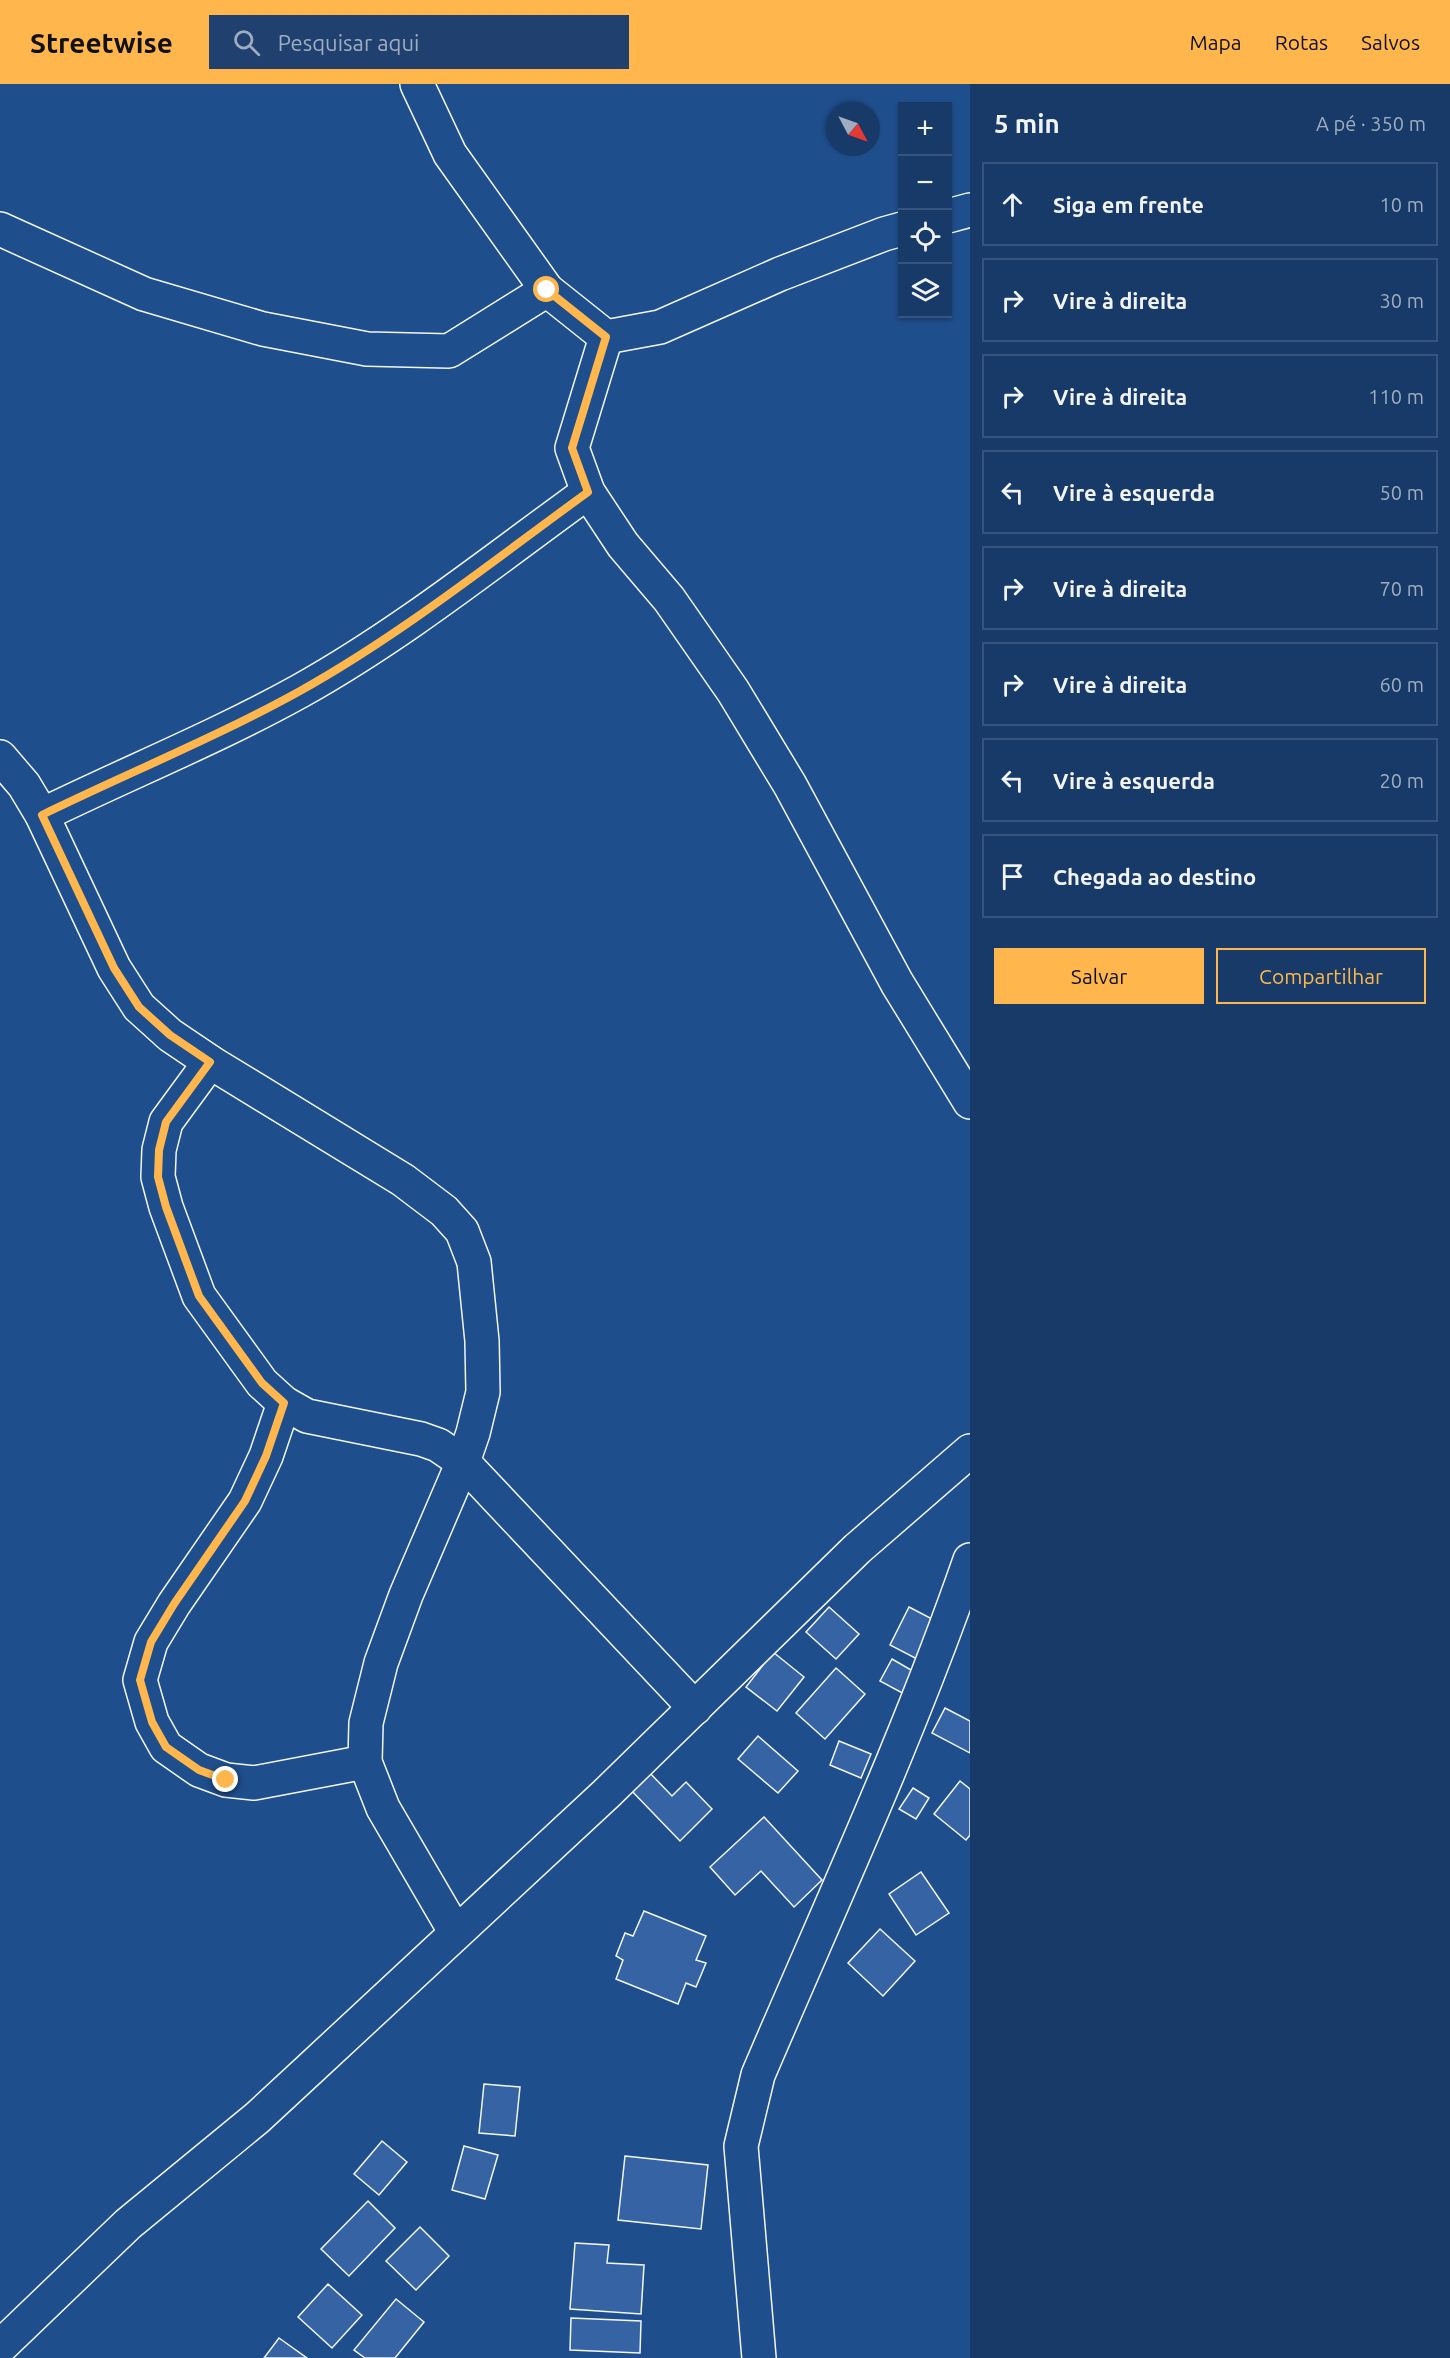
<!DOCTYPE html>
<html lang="pt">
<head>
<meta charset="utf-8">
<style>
	:root { --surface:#173a69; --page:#20416f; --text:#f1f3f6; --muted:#9eadc0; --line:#36547d; --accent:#ffb74d }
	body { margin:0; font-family:Ubuntu,sans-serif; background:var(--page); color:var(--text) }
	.controls { position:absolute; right:18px; top:18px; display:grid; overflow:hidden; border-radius:0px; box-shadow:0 2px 4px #0004 }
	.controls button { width:54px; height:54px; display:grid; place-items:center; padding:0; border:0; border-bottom:2px solid var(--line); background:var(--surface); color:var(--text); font:30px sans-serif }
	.compass { position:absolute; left:826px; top:18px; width:54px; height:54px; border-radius:50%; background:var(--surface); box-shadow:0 2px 4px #0004; rotate:131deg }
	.stop { position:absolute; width:18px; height:18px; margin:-14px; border:4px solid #ffb74d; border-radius:50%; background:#fff }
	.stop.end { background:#ffb74d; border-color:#fff; box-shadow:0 2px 6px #0008 }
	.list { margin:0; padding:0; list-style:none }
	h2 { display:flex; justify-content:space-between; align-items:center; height:78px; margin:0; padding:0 24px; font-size:26px }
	h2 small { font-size:20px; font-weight:400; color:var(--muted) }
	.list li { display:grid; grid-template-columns:39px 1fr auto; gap:18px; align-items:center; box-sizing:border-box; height:84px; margin:0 12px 12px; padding:0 12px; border:2px solid var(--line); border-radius:0px }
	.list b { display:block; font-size:22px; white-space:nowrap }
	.list em { font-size:20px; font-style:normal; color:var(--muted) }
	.actions { display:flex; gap:12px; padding:18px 24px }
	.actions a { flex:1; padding:14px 0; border:2px solid var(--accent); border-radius:0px; text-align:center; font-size:21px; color:var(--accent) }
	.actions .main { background:var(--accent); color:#111 }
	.icon { flex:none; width:33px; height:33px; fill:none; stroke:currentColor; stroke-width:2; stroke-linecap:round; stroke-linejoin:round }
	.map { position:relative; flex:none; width:970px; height:2274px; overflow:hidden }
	header { display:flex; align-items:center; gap:36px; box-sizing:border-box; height:84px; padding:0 30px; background:var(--accent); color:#111 }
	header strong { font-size:28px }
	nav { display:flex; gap:33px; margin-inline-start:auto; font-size:21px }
	.search { width:420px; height:54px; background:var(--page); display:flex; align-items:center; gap:15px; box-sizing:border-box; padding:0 21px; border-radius:0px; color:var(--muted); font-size:22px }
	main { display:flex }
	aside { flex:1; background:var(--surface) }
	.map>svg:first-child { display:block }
</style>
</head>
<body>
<header>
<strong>Streetwise</strong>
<div class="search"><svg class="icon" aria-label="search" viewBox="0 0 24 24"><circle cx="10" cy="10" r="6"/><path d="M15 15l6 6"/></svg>Pesquisar aqui</div>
<nav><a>Mapa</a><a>Rotas</a><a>Salvos</a></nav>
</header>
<main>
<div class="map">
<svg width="970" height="2274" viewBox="0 0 970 2274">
	<rect width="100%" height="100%" fill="#1f4e8c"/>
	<g fill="#3563a3" stroke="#f2f6ff" stroke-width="1.5">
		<path d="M829,1523L859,1550L836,1575L806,1548Z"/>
		<path d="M909,1523L936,1537L917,1575L890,1561Z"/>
		<path d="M773,1568L804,1593L777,1627L746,1603Z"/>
		<path d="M892,1575L918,1590L906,1611L880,1597Z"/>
		<path d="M836,1584L865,1610L825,1655L796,1629Z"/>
		<path d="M945,1624L970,1637V1669L932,1649Z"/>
		<path d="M758,1652L798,1687L778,1709L738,1675Z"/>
		<path d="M839,1657L871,1670L861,1694L830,1681Z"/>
		<path d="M646,1685L672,1712L686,1698L712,1725L680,1757L628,1703Z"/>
		<path d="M960,1697L970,1705V1751L966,1756L934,1730Z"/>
		<path d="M913,1704L929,1714L916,1735L899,1725Z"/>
		<path d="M764,1733L822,1796L794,1823L761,1787L735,1811L710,1783Z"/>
		<path d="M921,1788L949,1829L916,1851L889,1810Z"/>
		<path d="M644,1827L706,1852L696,1876L706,1879L696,1903L686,1899L678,1920L616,1895L623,1876L616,1872L625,1849L633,1852Z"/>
		<path d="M880,1845L915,1877L883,1912L848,1879Z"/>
		<path d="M484,2000L520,2003L515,2052L479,2049Z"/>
		<path d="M382,2057L407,2078L379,2111L354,2090Z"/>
		<path d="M464,2062L498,2071L485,2115L452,2106Z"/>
		<path d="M625,2072L708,2081L701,2145L618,2136Z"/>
		<path d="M368,2117L395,2144L349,2192L321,2165Z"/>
		<path d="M420,2143L449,2172L416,2206L386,2177Z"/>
		<path d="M575,2159L609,2161L607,2179L644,2181L641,2230L570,2225Z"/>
		<path d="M328,2200L362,2231L332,2264L298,2233Z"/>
		<path d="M396,2215L424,2238L395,2274H365L354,2266Z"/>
		<path d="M571,2234L641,2237L640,2269L570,2266Z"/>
		<path d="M279,2254L307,2274H264Z"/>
	</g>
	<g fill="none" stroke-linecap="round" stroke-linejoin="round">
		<defs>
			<g id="minor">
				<path d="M417,0L450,70L547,206L606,253L660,243L780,190L884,150L902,145"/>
				<path d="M948,132L970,126"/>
				<path d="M0,145L144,210L263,245L367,265L449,267L547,206"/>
				<path d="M606,253L572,364L588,408L623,461L669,515L733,607L790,701L897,899L970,1018"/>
				<path d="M0,673L24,701L42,731L114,884L139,923L170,951L210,978L403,1096L444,1127L462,1147L474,1178L482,1257L483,1308L473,1349L463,1378L406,1511L381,1579L366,1639L365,1678L383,1724L456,1849"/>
				<path d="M42,731C128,689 217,653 300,607C402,550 494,476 588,408"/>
				<path d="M210,978L166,1038L159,1066L158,1093L166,1123L199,1212L262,1299L284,1319L307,1332L421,1355L438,1361L463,1378L695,1624"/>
				<path d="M284,1319L266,1372L245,1417L174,1520L151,1558L140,1596L152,1638L166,1663L199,1686L226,1696L254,1699L365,1678"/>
				<path d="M0,2263L128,2140L257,2034L311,1984L606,1710L857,1465L970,1367"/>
				<path d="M759,2274L741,2062L758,1991C831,1820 909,1652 970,1476"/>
			</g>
		</defs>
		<use href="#minor" stroke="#f2f6ff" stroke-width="36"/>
		<use href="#minor" stroke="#1f4e8c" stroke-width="33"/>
	</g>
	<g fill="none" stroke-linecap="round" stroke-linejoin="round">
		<path stroke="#ffb74d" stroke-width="8" d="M226,1696L199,1686L166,1663L152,1638L140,1596L151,1558L174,1520L245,1417L266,1372L284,1319L262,1299L199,1212L166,1123L158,1093L159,1066L166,1038L210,978L170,951L139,923L114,884L42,731C128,689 217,653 300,607C402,550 494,476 588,408L572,364L606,253L547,206"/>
	</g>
</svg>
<div class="controls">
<button>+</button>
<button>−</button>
<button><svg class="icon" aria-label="locate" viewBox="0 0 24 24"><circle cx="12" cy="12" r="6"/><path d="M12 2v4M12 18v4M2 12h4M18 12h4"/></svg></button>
<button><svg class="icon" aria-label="layers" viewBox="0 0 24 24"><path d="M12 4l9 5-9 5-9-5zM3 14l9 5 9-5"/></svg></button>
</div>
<svg class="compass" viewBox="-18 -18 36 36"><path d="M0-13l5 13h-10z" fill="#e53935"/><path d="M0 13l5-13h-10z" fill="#9eadc0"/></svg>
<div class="stop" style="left:547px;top:206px"></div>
<div class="stop end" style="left:226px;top:1696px"></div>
</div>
<aside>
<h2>5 min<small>A pé · 350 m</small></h2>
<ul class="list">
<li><svg class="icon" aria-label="ahead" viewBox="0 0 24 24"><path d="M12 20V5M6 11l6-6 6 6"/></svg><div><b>Siga em frente</b></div><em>10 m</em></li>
<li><svg class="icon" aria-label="right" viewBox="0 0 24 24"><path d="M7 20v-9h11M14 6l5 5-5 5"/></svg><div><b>Vire à direita</b></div><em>30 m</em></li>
<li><svg class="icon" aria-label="right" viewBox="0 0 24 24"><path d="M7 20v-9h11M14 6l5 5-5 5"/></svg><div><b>Vire à direita</b></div><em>110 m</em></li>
<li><svg class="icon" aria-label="left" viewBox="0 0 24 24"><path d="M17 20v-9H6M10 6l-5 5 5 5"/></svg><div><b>Vire à esquerda</b></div><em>50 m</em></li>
<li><svg class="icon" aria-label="right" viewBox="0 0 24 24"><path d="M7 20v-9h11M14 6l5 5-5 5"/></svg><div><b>Vire à direita</b></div><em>70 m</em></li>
<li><svg class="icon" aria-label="right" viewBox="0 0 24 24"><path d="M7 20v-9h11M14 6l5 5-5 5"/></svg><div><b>Vire à direita</b></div><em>60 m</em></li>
<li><svg class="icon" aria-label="left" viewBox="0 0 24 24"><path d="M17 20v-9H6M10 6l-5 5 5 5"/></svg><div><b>Vire à esquerda</b></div><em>20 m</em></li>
<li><svg class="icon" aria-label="arrive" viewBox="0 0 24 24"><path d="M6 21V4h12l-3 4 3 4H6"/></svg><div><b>Chegada ao destino</b></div></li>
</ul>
<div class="actions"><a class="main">Salvar</a><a>Compartilhar</a></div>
</aside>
</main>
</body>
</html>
